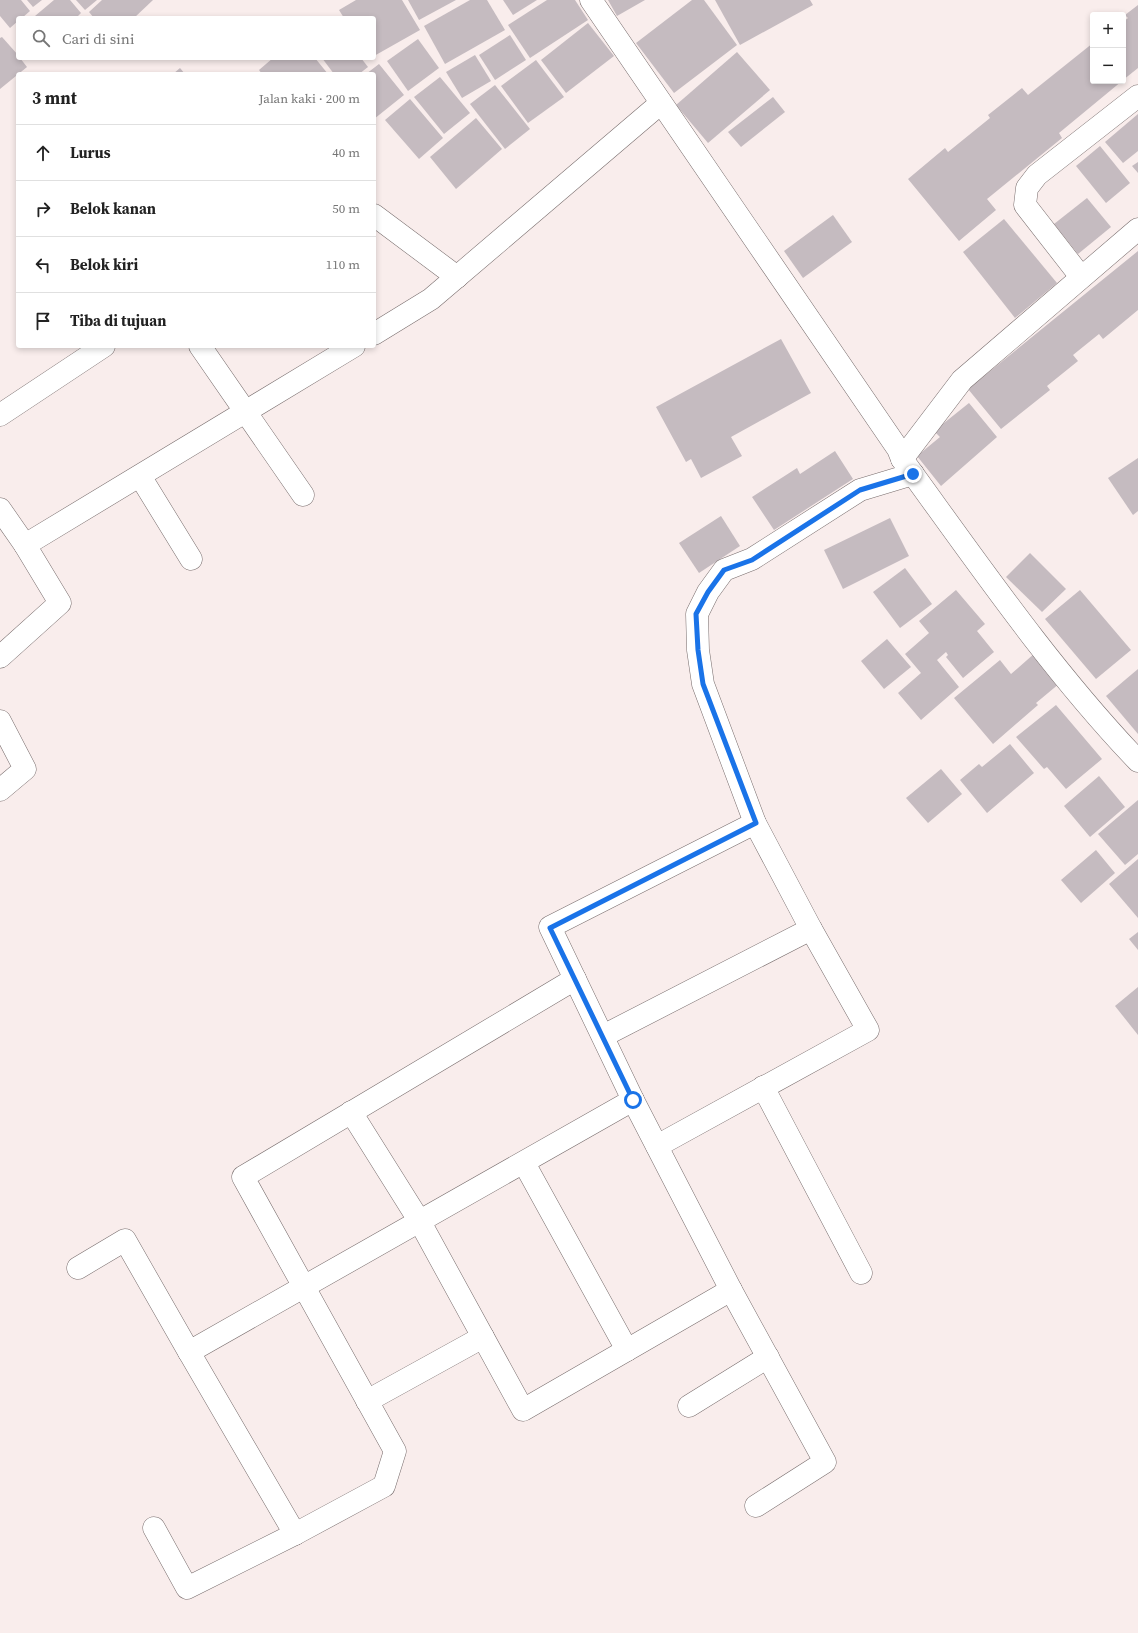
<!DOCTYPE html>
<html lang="id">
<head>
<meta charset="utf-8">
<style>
	:root { --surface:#fff; --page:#f2f2f2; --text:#222; --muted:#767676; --line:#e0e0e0 }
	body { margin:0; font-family:"Source Serif 4",serif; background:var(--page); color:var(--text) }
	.controls { position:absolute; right:12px; top:12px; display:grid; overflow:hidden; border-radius:4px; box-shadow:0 2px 6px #0003 }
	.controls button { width:36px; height:36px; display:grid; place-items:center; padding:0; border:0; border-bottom:1px solid var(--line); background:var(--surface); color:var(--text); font:20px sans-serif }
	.stop { position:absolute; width:12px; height:12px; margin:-9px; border:3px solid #1a73e8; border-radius:50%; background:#fff }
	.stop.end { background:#1a73e8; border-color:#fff; box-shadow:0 1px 4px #0008 }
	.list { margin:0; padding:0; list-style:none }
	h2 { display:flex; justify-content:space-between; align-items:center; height:52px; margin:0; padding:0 16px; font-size:17px }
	h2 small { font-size:13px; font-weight:400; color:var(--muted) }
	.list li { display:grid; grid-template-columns:26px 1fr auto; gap:12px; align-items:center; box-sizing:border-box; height:56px; padding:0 16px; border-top:1px solid var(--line) }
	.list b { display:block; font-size:15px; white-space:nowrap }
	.list em { font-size:13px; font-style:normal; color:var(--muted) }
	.icon { flex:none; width:22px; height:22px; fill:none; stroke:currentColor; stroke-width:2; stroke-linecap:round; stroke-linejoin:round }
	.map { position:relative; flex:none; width:1138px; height:1633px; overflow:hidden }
	.search { position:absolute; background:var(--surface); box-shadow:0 2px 6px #0003; left:16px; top:16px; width:360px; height:44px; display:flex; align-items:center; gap:10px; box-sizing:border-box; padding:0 14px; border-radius:4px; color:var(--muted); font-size:15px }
	.panel { position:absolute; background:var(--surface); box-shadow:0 2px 6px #0003; left:16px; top:72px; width:360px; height:276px; border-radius:4px }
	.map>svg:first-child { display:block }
</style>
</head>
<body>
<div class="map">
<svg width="1138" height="1633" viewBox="0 0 1138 1633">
	<rect width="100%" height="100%" fill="#f9edec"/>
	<g fill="#c5bbc0">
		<path d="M0,0H21L30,11L22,18H18V21L10,28L0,16Z"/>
		<path d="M27,0H42L33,7Z"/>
		<path d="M54,0H70L81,13L76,18H37L35,16Z"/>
		<path d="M76,0H97L85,10Z"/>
		<path d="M102,0H153L134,18H94L89,12Z"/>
		<path d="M356,0H402L420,30L374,56V18H344L339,10Z"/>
		<path d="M408,0H456L419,20Z"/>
		<path d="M470,0H487L505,30L445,64L424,26Z"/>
		<path d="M503,0H537L513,15Z"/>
		<path d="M547,0H575L588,20L530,58L508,25Z"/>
		<path d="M608,0H645L617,16Z"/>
		<path d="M692,0H704L737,45L674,93L636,43Z"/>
		<path d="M715,0H810L813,5L740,45Z"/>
		<path d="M1138,5V68L1123,80V22L1128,18L1125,15Z"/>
		<path d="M588,23L614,56L566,93L541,60Z"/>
		<path d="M510,35L526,60L495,80L479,55Z"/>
		<path d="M2,37L18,55V58H20L27,67L0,89V38Z"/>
		<path d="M418,39L439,68L408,91L387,61Z"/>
		<path d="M1093,43V81H1122L1059,133L1062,138L987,199L996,210L959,241L908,179L945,148L948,152L990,118L988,115L1022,88L1028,95Z"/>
		<path d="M737,52L770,90L708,143L676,105Z"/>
		<path d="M475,55L491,81L462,98L446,72Z"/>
		<path d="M273,58H315L328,74H262L259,70Z"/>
		<path d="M322,58H361L368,67L359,74H334Z"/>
		<path d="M536,60L564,97L528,123L501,86Z"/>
		<path d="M379,64L404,95L374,119V74H366Z"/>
		<path d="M180,68L185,74H173Z"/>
		<path d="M440,77L470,113L444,134L414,97Z"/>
		<path d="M495,85L530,129L505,149L470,104Z"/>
		<path d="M773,97L785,112L741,147L728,132Z"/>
		<path d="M410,99L443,138L419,159L385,120Z"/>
		<path d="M1138,114V151L1123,163L1105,142Z"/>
		<path d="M476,118L502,149L456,189L430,157Z"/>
		<path d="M1100,146L1130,183L1106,203L1076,166Z"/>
		<path d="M1138,162V173L1132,166Z"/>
		<path d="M1087,198L1111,227L1078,254L1054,224Z"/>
		<path d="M833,215L852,242L803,278L784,251Z"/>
		<path d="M1004,219L1057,283L1015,318L963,252Z"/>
		<path d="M1138,251V310L1103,339L1099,334L1073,355L1078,361L1047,386L1050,390L1001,429L968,389Z"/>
		<path d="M781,339L811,393L731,437L742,456L701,478L691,459L686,462L656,407Z"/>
		<path d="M969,403L997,437L941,486L917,456L940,437L934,431Z"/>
		<path d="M835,451L853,479L774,530L752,497L797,468L800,474Z"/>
		<path d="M1138,458V511L1133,515L1108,478Z"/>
		<path d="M721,516L740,546L699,573L679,543Z"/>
		<path d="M890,518L909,556L843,589L824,550Z"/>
		<path d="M1030,553L1066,589L1042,612L1006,577Z"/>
		<path d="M905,568L932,604L900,628L873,592Z"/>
		<path d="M956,590L985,624L977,631L994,652L963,678L946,657L948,655L946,652L937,660L959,687L921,720L898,693L921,673L905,654L929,633L919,621Z"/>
		<path d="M1080,590L1131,650L1096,679L1045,619Z"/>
		<path d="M887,639L911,667L884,689L861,661Z"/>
		<path d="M1035,653L1060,683L1036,703L1038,705L993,744L954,698L1000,660L1011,674Z"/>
		<path d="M1138,669V734L1106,696Z"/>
		<path d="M1056,705L1102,759L1066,789L1047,767L1044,769L1016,737Z"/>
		<path d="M1010,744L1034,773L987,813L960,780L979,764L982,767Z"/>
		<path d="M941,769L962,794L928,823L906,798Z"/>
		<path d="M1099,776L1125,807L1090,837L1064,806Z"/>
		<path d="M1138,800V854L1125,865L1098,834Z"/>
		<path d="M1096,850L1115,873L1081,903L1061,880Z"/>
		<path d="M1138,859V918L1109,884Z"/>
		<path d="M1138,932V950L1129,939Z"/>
		<path d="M1138,987V1035L1115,1006Z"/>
	</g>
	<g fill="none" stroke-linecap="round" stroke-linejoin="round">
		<defs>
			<g id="minor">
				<path d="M591,0L898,449L902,459C977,562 1050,669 1138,761"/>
				<path d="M374,215L457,277"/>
				<path d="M1081,277L1025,205L1027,188L1037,175L1138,96"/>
				<path d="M374,334L431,299L661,103"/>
				<path d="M200,346L303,495"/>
				<path d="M0,415L104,346"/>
				<path d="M902,459L962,380L1138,229"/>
				<path d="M140,476L191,559"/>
				<path d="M0,509L25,545"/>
				<path d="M0,657L60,603L25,545L354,346"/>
				<path d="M0,721L25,769L0,790"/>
				<path d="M603,1036L811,929"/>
				<path d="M763,1087L861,1273"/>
				<path d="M633,1100L731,1290L825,1462L756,1506"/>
				<path d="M351,1112L420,1222L523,1410L731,1290"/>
				<path d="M657,1146L868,1030L811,929L755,823"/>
				<path d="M524,1163L627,1350"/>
				<path d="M78,1268L125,1240L189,1352L633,1100L550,927L755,823L703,684L698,650L697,614L708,592L724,570L752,559L860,490L913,474"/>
				<path d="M189,1352L295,1534"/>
				<path d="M367,1401L483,1337"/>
				<path d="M689,1406L768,1357"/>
				<path d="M154,1528L187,1588L295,1534L384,1486L395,1451L243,1177L575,979"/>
			</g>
		</defs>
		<use href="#minor" stroke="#786d6d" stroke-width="23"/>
		<use href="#minor" stroke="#fff" stroke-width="22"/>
	</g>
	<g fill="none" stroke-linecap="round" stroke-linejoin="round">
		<path stroke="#1a73e8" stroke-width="5" d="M633,1100L550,928L756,823L703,684L698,650L696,614L708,592L724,570L752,560L860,490L913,474"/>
	</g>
</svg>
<div class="controls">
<button>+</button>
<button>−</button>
</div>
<div class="stop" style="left:633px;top:1100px"></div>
<div class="stop end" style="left:913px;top:474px"></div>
<div class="search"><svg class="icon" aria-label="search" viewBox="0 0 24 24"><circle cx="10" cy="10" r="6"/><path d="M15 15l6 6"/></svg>Cari di sini</div>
<section class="panel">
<h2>3 mnt<small>Jalan kaki · 200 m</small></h2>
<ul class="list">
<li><svg class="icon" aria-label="ahead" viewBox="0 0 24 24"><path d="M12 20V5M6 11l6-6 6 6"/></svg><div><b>Lurus</b></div><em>40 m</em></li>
<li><svg class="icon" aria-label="right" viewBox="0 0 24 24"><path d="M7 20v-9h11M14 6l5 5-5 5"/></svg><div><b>Belok kanan</b></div><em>50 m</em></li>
<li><svg class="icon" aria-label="left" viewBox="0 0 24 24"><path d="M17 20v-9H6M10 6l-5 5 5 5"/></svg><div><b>Belok kiri</b></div><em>110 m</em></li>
<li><svg class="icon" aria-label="arrive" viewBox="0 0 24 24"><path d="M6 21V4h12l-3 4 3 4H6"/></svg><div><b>Tiba di tujuan</b></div></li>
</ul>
</section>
</div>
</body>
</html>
